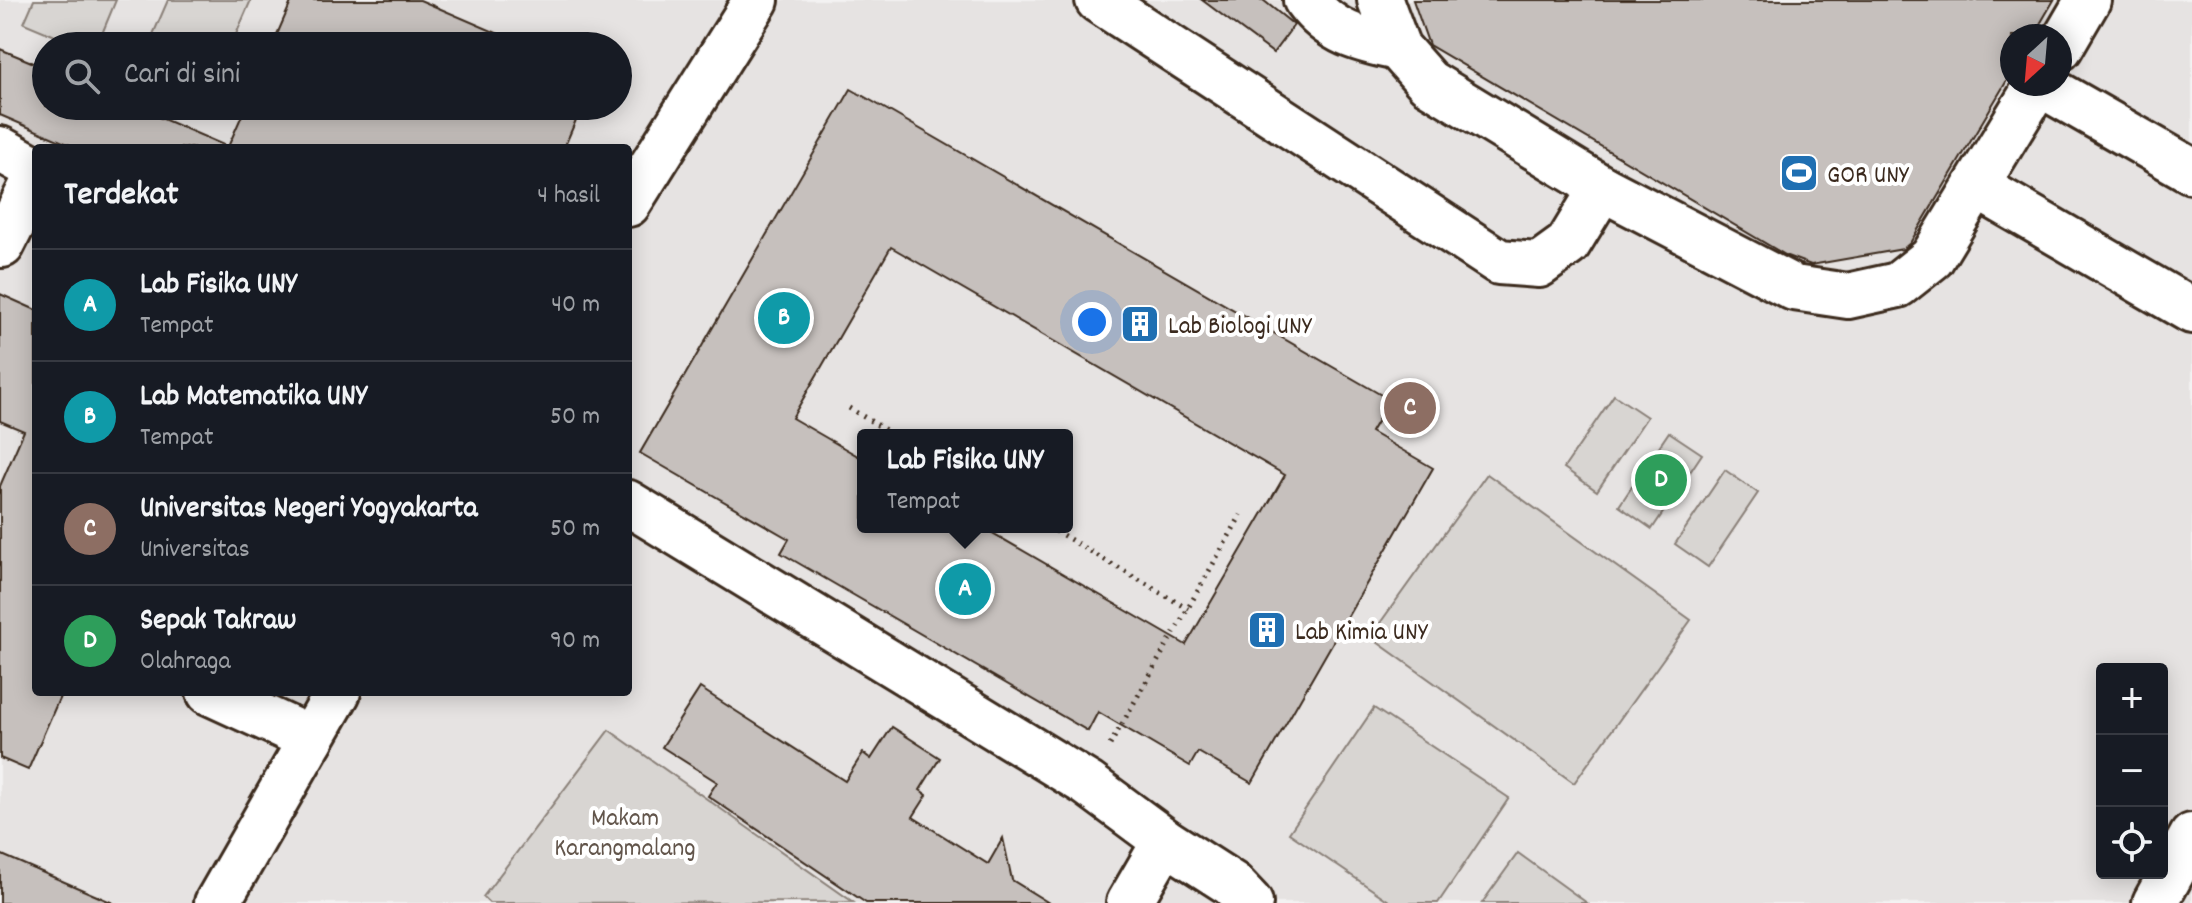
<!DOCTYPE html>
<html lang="id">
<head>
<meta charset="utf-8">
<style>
	:root { --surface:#171b24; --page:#242831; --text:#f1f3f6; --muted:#9ea1a6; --line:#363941; --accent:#1f6fb2 }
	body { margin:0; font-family:Dekko,sans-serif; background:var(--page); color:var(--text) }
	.controls { position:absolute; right:24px; bottom:24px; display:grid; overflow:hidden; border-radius:8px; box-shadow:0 4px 20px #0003 }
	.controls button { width:72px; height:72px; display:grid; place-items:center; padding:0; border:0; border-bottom:2px solid var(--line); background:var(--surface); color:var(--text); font:40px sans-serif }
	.compass { position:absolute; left:2000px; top:24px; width:72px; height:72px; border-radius:50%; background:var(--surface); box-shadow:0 4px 20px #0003; rotate:206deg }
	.you { position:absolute; left:1092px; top:322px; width:28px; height:28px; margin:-20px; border:6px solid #fff; border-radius:50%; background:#1a73e8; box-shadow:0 0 0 12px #1a73e833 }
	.badge { display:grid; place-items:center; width:52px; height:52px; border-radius:50%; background:var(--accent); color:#fff; font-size:26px; font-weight:700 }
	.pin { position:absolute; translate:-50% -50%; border:4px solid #fff; box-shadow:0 2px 8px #0006 }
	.popup { position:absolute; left:857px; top:429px; width:216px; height:104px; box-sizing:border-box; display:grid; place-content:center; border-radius:8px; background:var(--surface); filter:drop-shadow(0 2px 6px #0005); font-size:26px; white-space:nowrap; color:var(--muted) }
	.popup b { font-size:30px; color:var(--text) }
	.popup::after { content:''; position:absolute; left:50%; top:100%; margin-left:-16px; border:16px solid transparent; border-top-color:var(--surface) }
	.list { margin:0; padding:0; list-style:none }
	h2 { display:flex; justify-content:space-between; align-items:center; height:104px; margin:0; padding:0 32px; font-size:34px }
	h2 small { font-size:26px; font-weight:400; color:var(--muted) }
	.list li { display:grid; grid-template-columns:52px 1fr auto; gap:24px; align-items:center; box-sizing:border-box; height:112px; padding:0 32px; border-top:2px solid var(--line) }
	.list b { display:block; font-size:30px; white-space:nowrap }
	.list p { margin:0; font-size:26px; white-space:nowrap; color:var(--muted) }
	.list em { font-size:26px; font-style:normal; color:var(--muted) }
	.icon { flex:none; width:44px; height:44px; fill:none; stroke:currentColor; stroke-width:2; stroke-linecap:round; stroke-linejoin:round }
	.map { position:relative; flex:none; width:2192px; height:903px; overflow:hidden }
	.search { position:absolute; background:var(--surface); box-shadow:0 4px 20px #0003; left:32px; top:32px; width:600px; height:88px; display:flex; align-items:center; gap:20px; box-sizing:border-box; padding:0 28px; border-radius:44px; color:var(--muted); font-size:30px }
	.panel { position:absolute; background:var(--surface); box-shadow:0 4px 20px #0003; left:32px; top:144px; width:600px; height:552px; border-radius:8px }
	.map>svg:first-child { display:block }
</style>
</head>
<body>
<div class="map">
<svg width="2192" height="903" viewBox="0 0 2192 903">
	<rect width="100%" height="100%" fill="#f3f2f2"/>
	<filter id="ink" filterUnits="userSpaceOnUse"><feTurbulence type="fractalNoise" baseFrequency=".0125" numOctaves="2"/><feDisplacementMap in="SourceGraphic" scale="16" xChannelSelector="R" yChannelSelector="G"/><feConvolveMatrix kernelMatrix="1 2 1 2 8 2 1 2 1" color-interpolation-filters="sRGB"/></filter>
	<g filter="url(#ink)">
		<path fill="#e6e3e2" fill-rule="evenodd" d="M0,0H2192V903H0ZM2012,36H2060V84H2012ZM46,46H618V106H46ZM36,148H628V692H36ZM863,435H1067V527H863ZM2102,669H2162V873H2102Z"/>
		<g fill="#d8d5d2" stroke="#8a8078" stroke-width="2">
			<path d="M34,0H116L97,46H79L24,23Z"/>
			<path d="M168,0H251L231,46H148Z"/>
			<path d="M1614,395L1647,417L1597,491L1564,468Z"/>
			<path d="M1669,432L1702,454L1652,529L1619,506Z"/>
			<path d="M1725,470L1758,493L1708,567L1675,544Z"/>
			<path d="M1487,474L1691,620L1574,783L1370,637Z"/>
			<path d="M1374,708L1509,798L1438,903H1392L1289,833Z"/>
			<path d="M609,730L853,902L489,903L483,897Z"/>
			<path d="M1518,853L1587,903H1482Z"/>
		</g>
		<g fill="#c6c0bd" stroke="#3b2a1e" stroke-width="2" fill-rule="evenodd">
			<path d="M292,0H420L527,46H272Z"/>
			<path d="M1202,0H1263L1294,25L1273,53Z"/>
			<path d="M1413,0H2054L2033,36H2012V72L1910,243L1903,249L1811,265L1787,256L1429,45Z"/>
			<path d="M0,49L46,68V106H133L228,147L246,106H582L564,148H77L0,115Z"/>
			<path d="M851,89L1390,400L1371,432L1433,468L1252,783L1198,752L1190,766L1098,712L1088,731L781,553L789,539L640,453ZM891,247L1285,475L1186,645L982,527H863V459L792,418Z"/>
			<path d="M0,294L36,310V692H62L28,770L0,758V486L24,431L0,421Z"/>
			<path d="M700,688L845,781L863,753L871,759L892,727L940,758L920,790L927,795L913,817L988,864L1003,838L1012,880L1049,903H866L708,796L717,782L662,747Z"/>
			<path d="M0,854L113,903H0Z"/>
		</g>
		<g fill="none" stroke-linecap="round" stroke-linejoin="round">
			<defs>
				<g id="minor">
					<path d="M1098,0L1499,262L1539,265L1568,244L1602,188"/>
					<path d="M1306,0C1330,33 1360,40 1398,48"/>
					<path d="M1380,0L1398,48L1428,82L1602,188L1794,288L1848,296L1898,285L1932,258L2038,84"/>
					<path d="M2060,48L2088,0"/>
					<path d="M2040,84L2192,171"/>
					<path d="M0,149L36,169"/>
					<path d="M1978,187L2192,311"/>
					<path d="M628,204L756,0"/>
					<path d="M2,245L36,178"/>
					<path d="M628,503L1088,784L1165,841L1232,884L1250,903"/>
					<path d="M209,692L311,739"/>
					<path d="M217,903L338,692"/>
					<path d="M1129,903L1165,841"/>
					<path d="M2155,903L2192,836"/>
				</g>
			</defs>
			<use href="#minor" stroke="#3b2a1e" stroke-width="50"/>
			<g stroke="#3b2a1e" stroke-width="5" stroke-dasharray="2 6" stroke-linecap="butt">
				<path d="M849,408L894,435"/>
				<path d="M1049,527L1188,609"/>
				<path d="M1110,745L1241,515"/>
			</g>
			<use href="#minor" stroke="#fff" stroke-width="44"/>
		</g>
	</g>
	<defs>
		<symbol id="stadium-square" viewBox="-11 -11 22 22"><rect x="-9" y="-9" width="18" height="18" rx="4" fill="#1f6fb2" stroke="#fff"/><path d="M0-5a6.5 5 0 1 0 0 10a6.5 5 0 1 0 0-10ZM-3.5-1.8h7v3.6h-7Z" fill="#fff"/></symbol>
		<symbol id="building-square" viewBox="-11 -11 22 22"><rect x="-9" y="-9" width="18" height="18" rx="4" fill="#1f6fb2" stroke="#fff"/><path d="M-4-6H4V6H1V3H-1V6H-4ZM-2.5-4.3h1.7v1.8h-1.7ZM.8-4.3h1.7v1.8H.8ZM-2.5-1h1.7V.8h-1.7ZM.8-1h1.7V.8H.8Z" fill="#fff"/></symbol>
	</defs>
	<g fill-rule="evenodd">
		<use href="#stadium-square" x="1777" y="151" width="44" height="44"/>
		<use href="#building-square" x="1118" y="302" width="44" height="44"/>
		<use href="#building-square" x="1245" y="608" width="44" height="44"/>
	</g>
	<g text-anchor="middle" stroke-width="8" stroke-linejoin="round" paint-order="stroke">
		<g font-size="26" fill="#3b2a1e" stroke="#fff" text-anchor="start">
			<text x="1827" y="182">GOR UNY</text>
			<text x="1168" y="333">Lab Biologi UNY</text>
			<text x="1295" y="639">Lab Kimia UNY</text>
		</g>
		<g font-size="26" fill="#62554b" stroke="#fff">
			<text x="625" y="825">Makam<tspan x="625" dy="30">Karangmalang</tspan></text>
		</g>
	</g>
</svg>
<div class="controls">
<button>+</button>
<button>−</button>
<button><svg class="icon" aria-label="locate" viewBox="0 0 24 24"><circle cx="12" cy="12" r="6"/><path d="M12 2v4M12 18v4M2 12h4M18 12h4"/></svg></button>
</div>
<svg class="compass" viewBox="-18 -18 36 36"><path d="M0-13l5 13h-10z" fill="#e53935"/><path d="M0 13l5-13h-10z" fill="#9ea1a6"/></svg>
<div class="you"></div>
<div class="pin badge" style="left:965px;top:589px;background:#0f9aa8">A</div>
<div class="popup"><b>Lab Fisika UNY</b>Tempat</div>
<div class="pin badge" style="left:784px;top:318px;background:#0f9aa8">B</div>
<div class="pin badge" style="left:1410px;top:408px;background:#8d6e63">C</div>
<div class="pin badge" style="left:1661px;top:480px;background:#2e9e5b">D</div>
<div class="search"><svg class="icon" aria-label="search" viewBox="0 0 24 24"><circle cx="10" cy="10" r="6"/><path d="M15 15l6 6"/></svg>Cari di sini</div>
<section class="panel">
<h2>Terdekat<small>4 hasil</small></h2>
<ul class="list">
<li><span class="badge" style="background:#0f9aa8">A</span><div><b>Lab Fisika UNY</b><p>Tempat</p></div><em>40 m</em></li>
<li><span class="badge" style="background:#0f9aa8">B</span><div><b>Lab Matematika UNY</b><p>Tempat</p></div><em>50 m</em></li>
<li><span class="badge" style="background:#8d6e63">C</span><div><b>Universitas Negeri Yogyakarta</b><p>Universitas</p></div><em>50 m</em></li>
<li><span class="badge" style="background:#2e9e5b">D</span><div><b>Sepak Takraw</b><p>Olahraga</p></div><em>90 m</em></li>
</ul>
</section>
</div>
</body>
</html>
